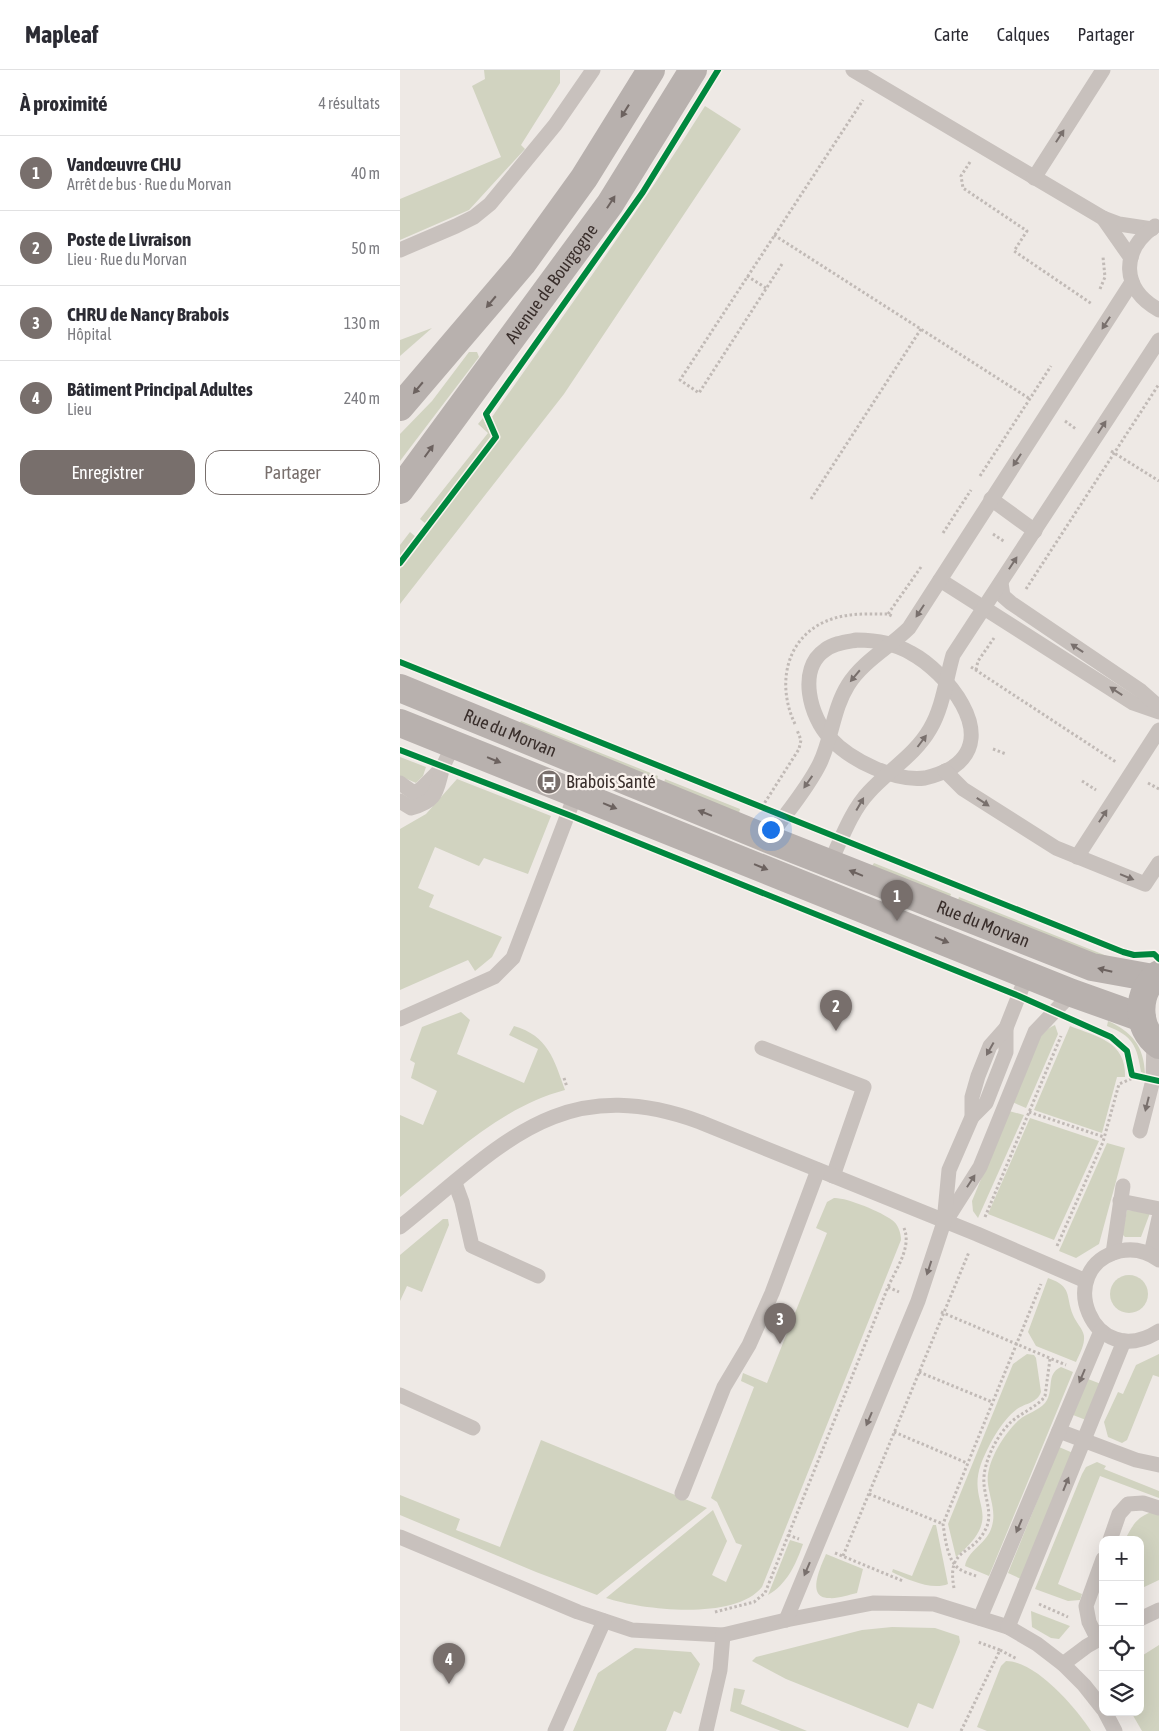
<!DOCTYPE html>
<html lang="fr">
<head>
<meta charset="utf-8">
<style>
	:root { --surface:#fff; --page:#f7f7f7; --text:#2b2b33; --muted:#7c7c81; --line:#e1e1e2; --accent:#786f6c }
	body { margin:0; font-family:"Asap Condensed",sans-serif; background:var(--page); color:var(--text) }
	.controls { position:absolute; right:15px; bottom:15px; display:grid; overflow:hidden; border-radius:10px; box-shadow:0 5px 20px #0002 }
	.controls button { width:45px; height:45px; display:grid; place-items:center; padding:0; border:0; border-bottom:1px solid var(--line); background:var(--surface); color:var(--text); font:25px sans-serif }
	.you { position:absolute; left:370px; top:759px; width:18px; height:18px; margin:-12px; border:4px solid #fff; border-radius:50%; background:#1a73e8; box-shadow:0 0 0 8px #1a73e833 }
	.badge { display:grid; place-items:center; width:32px; height:32px; border-radius:50%; background:var(--accent); color:#fff; font-size:16px; font-weight:700 }
	.pin { position:absolute; translate:-50% -41px; filter:drop-shadow(0 1px 2px #0008) }
	.pin::after { content:''; position:absolute; top:26px; width:18px; height:15px; background:inherit; clip-path:polygon(0 0,100% 0,50% 100%) }
	.list { margin:0; padding:0; list-style:none }
	h2 { display:flex; justify-content:space-between; align-items:center; height:65px; margin:0; padding:0 20px; font-size:21px }
	h2 small { font-size:16px; font-weight:400; color:var(--muted) }
	.list li { display:grid; grid-template-columns:32px 1fr auto; gap:15px; align-items:center; box-sizing:border-box; height:75px; padding:0 20px; border-top:1px solid var(--line) }
	.list b { display:block; font-size:19px; white-space:nowrap }
	.list p { margin:0; font-size:16px; white-space:nowrap; color:var(--muted) }
	.list em { font-size:16px; font-style:normal; color:var(--muted) }
	.actions { display:flex; gap:10px; padding:15px 20px }
	.actions a { flex:1; padding:11px 0; border:1px solid var(--accent); border-radius:15px; text-align:center; font-size:18px; color:var(--accent) }
	.actions .main { background:var(--accent); color:#fff }
	.icon { flex:none; width:28px; height:28px; fill:none; stroke:currentColor; stroke-width:2; stroke-linecap:round; stroke-linejoin:round }
	.map { position:relative; flex:none; width:759px; height:1661px; overflow:hidden }
	header { display:flex; align-items:center; gap:30px; box-sizing:border-box; height:70px; padding:0 25px; background:var(--surface); border-bottom:1px solid var(--line) }
	header strong { font-size:24px }
	nav { display:flex; gap:28px; margin-inline-start:auto; font-size:18px }
	main { display:flex }
	aside { flex:1; background:var(--surface) }
	.map>svg:first-child { display:block }
</style>
</head>
<body>
<header>
<strong>Mapleaf</strong>
<nav><a>Carte</a><a>Calques</a><a>Partager</a></nav>
</header>
<main>
<aside>
<h2>À proximité<small>4 résultats</small></h2>
<ul class="list">
<li><span class="badge">1</span><div><b>Vandœuvre CHU</b><p>Arrêt de bus · Rue du Morvan</p></div><em>40 m</em></li>
<li><span class="badge">2</span><div><b>Poste de Livraison</b><p>Lieu · Rue du Morvan</p></div><em>50 m</em></li>
<li><span class="badge">3</span><div><b>CHRU de Nancy Brabois</b><p>Hôpital</p></div><em>130 m</em></li>
<li><span class="badge">4</span><div><b>Bâtiment Principal Adultes</b><p>Lieu</p></div><em>240 m</em></li>
</ul>
<div class="actions"><a class="main">Enregistrer</a><a>Partager</a></div>
</aside>
<div class="map">
<svg width="759" height="1661" viewBox="0 0 759 1661">
	<rect width="100%" height="100%" fill="#eee9e5"/>
	<g fill="#d1d3c0">
		<path d="M84,0H160V13L121,75L125,79L69,140L0,170V129L101,87L72,16L85,9Z"/>
		<path d="M305,36L341,59L164,324L0,534V499L100,367L92,347C164,244 238,143 305,36Z"/>
		<path d="M32,258L0,286V270Z"/>
		<path d="M69,282H77L79,287L0,391V364L32,331Z"/>
		<path d="M83,348L91,366L26,454L20,449L88,363L78,354Z"/>
		<path d="M10,462L16,467L0,488V475Z"/>
		<path d="M121,651L258,706L257,710L119,654Z"/>
		<path d="M0,687L26,697L23,706L16,713L0,706Z"/>
		<path d="M57,709L151,746L128,804L84,788L79,796L35,777L18,818L34,825L29,837L102,867L92,887L75,901L68,890L0,920V759L26,744Z"/>
		<path d="M265,709L340,739L339,743L264,713Z"/>
		<path d="M474,793L551,824L550,827L472,796Z"/>
		<path d="M559,827L717,890L715,894L558,830Z"/>
		<path d="M61,942L70,950L57,984L124,1013L138,979L109,965L114,956C148,966 154,989 165,1020C101,1037 51,1086 0,1127V1045L23,1055L37,1021L11,1008L15,993L10,990L22,957Z"/>
		<path d="M708,951C732,962 744,976 745,1004L741,1002C737,976 733,966 707,956Z"/>
		<path d="M655,955L658,964L626,1038L612,1032C621,1010 632,964 655,955Z"/>
		<path d="M670,956C697,967 726,971 725,1007H717L702,1063L634,1040Z"/>
		<path d="M609,1041L624,1045L578,1148L573,1141L572,1131Z"/>
		<path d="M630,1048L699,1071L654,1170L588,1144Z"/>
		<path d="M707,1073L725,1078L699,1174L676,1188L659,1181Z"/>
		<path d="M434,1128C445,1127 482,1142 492,1150C498,1154 501,1163 501,1170L362,1517C335,1551 242,1540 206,1528L313,1440L327,1471L312,1505L326,1512L342,1475L336,1473L317,1432L311,1428L354,1317L341,1311L343,1303L367,1313L427,1163L416,1158L427,1132Z"/>
		<path d="M727,1140L750,1143L741,1167H725L722,1164Z"/>
		<path d="M43,1149H48L49,1155L22,1222L7,1216L0,1231V1185Z"/>
		<circle cx="729" cy="1224" r="19"/>
		<path d="M648,1208C673,1217 665,1225 673,1245C675,1251 683,1259 684,1266C685,1275 679,1285 676,1292L636,1276L628,1262Z"/>
		<path d="M627,1284L634,1285L636,1288L641,1322C637,1333 626,1333 617,1339C601,1351 588,1376 581,1394C566,1436 607,1444 556,1487L548,1454L613,1294Z"/>
		<path d="M759,1284V1307L753,1305L727,1370L722,1373L708,1367L704,1352L718,1322L723,1324L736,1295Z"/>
		<path d="M661,1297L673,1302L589,1506L565,1496C568,1480 585,1475 591,1459C597,1443 590,1430 588,1414C585,1394 604,1363 619,1350C627,1343 638,1341 645,1333C655,1321 645,1304 661,1297Z"/>
		<path d="M688,1309L701,1314L686,1350L673,1345Z"/>
		<path d="M141,1370L307,1438L197,1525L136,1502L0,1445V1425L60,1449L56,1460L100,1477Z"/>
		<path d="M659,1377L673,1383L621,1509L608,1503Z"/>
		<path d="M697,1392L706,1396L704,1399L759,1421V1428L700,1406L658,1514L682,1524L680,1530L668,1531L635,1519L682,1404L686,1397Z"/>
		<path d="M751,1442L759,1443V1510L740,1519V1470H725C732,1456 736,1448 751,1442Z"/>
		<path d="M533,1455H536L548,1514C532,1521 506,1509 492,1502L493,1499L512,1506Z"/>
		<path d="M390,1470L403,1474C396,1494 387,1514 368,1525Z"/>
		<path d="M426,1484L463,1499L457,1523C448,1525 437,1529 429,1528C405,1528 422,1494 426,1484Z"/>
		<path d="M631,1541L670,1556L659,1569L651,1568L632,1557Z"/>
		<path d="M492,1557L535,1558L559,1566L560,1572L533,1639L518,1633L508,1658L386,1609L352,1591L356,1587L462,1560Z"/>
		<path d="M759,1575V1661H742L731,1642H740V1587Z"/>
		<path d="M235,1578L291,1582L300,1594L281,1644L274,1641L266,1661H173L198,1603Z"/>
		<path d="M606,1591C636,1591 676,1638 691,1661H587L577,1657L601,1596Z"/>
		<path d="M334,1618L345,1620L341,1634L407,1661H381L330,1641Z"/>
	</g>
	<g fill="none" stroke-linecap="round" stroke-linejoin="round">
		<g stroke="#c1bab6" stroke-width="3" stroke-dasharray="2.5 2.5" stroke-linecap="butt">
			<path d="M570,92L561,106L563,118L627,161L614,181L692,234"/>
			<path d="M374,165L630,329"/>
			<path d="M382,194L299,323L280,310L463,30"/>
			<path d="M347,206L366,218"/>
			<path d="M700,219L705,207L703,187"/>
			<path d="M665,351L676,359"/>
			<path d="M711,381L759,411"/>
			<path d="M580,406L651,296"/>
			<path d="M411,429L521,259"/>
			<path d="M543,463L571,420"/>
			<path d="M593,464L605,472"/>
			<path d="M626,519L759,314"/>
			<path d="M488,544L521,497"/>
			<path d="M571,597L716,692"/>
			<path d="M576,600L578,591L594,568"/>
			<path d="M395,654C375,612 387,562 435,548C452,543 471,544 488,544L492,546"/>
			<path d="M593,679L606,684"/>
			<path d="M682,711L696,720"/>
			<path d="M748,713L759,719"/>
			<path d="M362,737L399,679L401,670L397,660"/>
			<path d="M164,1008L167,1017"/>
			<path d="M629,1042L704,1067"/>
			<path d="M585,1147L661,966"/>
			<path d="M657,1176L703,1072L719,1014L733,1008"/>
			<path d="M488,1217L499,1222"/>
			<path d="M541,1242L666,1295"/>
			<path d="M519,1302L592,1332"/>
			<path d="M494,1362L567,1393"/>
			<path d="M469,1424L543,1454"/>
			<path d="M388,1465L399,1469"/>
			<path d="M435,1483L503,1511"/>
			<path d="M443,1486L569,1182"/>
			<path d="M576,1506C571,1504 563,1502 558,1498C547,1489 545,1467 543,1454L641,1214"/>
			<path d="M554,1518C546,1475 574,1488 587,1456C592,1442 585,1428 584,1414C582,1395 596,1366 611,1352C620,1344 632,1339 642,1330L645,1326L650,1289"/>
			<path d="M639,1534L668,1547"/>
			<path d="M315,1542L354,1532L365,1523L488,1217C496,1199 512,1177 504,1158"/>
			<path d="M600,1580L617,1589"/>
			<path d="M561,1661L600,1580L578,1572"/>
		</g>
		<g stroke="#c8c1bd" stroke-width="15">
			<path d="M453,0L703,148L719,154L752,159"/>
			<path d="M634,108L703,0"/>
			<path d="M703,148L731,188"/>
			<path d="M755,156C720,181 721,219 759,240"/>
			<path d="M0,180L56,156L74,147L90,134L155,55L193,0"/>
			<path d="M591,429L635,461"/>
			<path d="M540,510L733,633L759,642"/>
			<path d="M601,513L603,526L611,533L741,621L759,637"/>
			<path d="M457,570C476,570 494,573 511,583C545,601 600,665 553,697C545,702 534,706 525,708C495,712 450,690 430,668C410,647 397,599 425,580C434,573 446,572 457,570Z"/>
			<path d="M545,701L563,719L656,778L745,814L759,793"/>
			<path d="M0,713L14,723L21,719L43,697"/>
			<path d="M0,731L11,738C39,731 36,719 43,697C46,689 50,682 54,674"/>
			<path d="M368,769C385,744 407,720 420,693C432,668 433,639 448,615C463,591 490,577 509,558L732,212"/>
			<path d="M677,787L759,660"/>
			<path d="M430,793C441,770 451,741 469,722C489,700 515,685 530,659C543,637 546,609 553,585L759,270"/>
			<path d="M0,949L94,907L113,888L176,723"/>
			<path d="M362,978L464,1017L433,1106"/>
			<path d="M572,1047L586,1033L606,982V958"/>
			<path d="M740,1061L753,1010L754,971"/>
			<path d="M55,1113L62,1132L72,1176L138,1206"/>
			<path d="M720,1131L759,1139"/>
			<path d="M547,1149L580,1097L635,962L672,923"/>
			<path d="M0,1157C101,1076 160,1001 300,1052L577,1164L686,1211"/>
			<path d="M713,1183L723,1116"/>
			<path d="M751,1184L759,1148"/>
			<path d="M759,1190C747,1181 734,1178 720,1181C652,1197 692,1304 759,1261"/>
			<path d="M0,1325L73,1358"/>
			<path d="M659,1361L736,1390L759,1395"/>
			<path d="M282,1423L324,1317L349,1275L372,1223L418,1100"/>
			<path d="M0,1467L178,1542L232,1560L323,1565L386,1550L473,1533L534,1534L608,1557L637,1574L663,1594L684,1615L703,1639"/>
			<path d="M710,1470L719,1444L728,1434L743,1433L759,1438"/>
			<path d="M580,1548L701,1261"/>
			<path d="M740,1549L759,1540"/>
			<path d="M386,1550L518,1231L544,1152L549,1100L572,1047V1027L578,1006L590,976L606,958L627,905"/>
			<path d="M608,1557L724,1271"/>
			<path d="M698,1570L689,1552L686,1536L703,1489"/>
			<path d="M663,1594L687,1576L703,1567"/>
			<path d="M705,1642L715,1661"/>
			<path d="M155,1661L204,1551"/>
			<path d="M306,1661L320,1600L323,1565"/>
		</g>
		<g stroke="#b8b1ae" stroke-width="28">
			<path d="M0,337L122,194L184,108L251,0"/>
			<path id="s1" d="M0,420L210,134L293,0"/>
			<path id="s2" d="M0,618L368,769L692,897L753,908"/>
			<path d="M0,653L672,923L742,948"/>
			<path d="M759,904C736,921 735,958 759,975"/>
		</g>
		<defs>
			<g id="cycleway">
				<path d="M0,493L96,367L86,344L243,122L318,0"/>
				<path d="M0,592L723,882L734,885L754,884L759,889"/>
				<path d="M0,680L169,745L619,926L711,967L727,981L732,1005L759,1011"/>
			</g>
		</defs>
		<use href="#cycleway" stroke="#faf3ee" stroke-width="9"/>
		<use href="#cycleway" stroke="#00873e" stroke-width="6"/>
	</g>
	<defs><path id="oneway-solid" d="M-6-.8H1V-3.2L6.5 0L1 3.2V.8H-6Z" transform="scale(1.25)"/></defs>
	<g fill="#6c625f">
		<use href="#oneway-solid" transform="translate(225 41) rotate(122)"/>
		<use href="#oneway-solid" transform="translate(211 132) rotate(-57)"/>
		<use href="#oneway-solid" transform="translate(91 232) rotate(130)"/>
		<use href="#oneway-solid" transform="translate(18 318) rotate(130)"/>
		<use href="#oneway-solid" transform="translate(29 381) rotate(-54)"/>
		<use href="#oneway-solid" transform="translate(94 690) rotate(22)"/>
		<use href="#oneway-solid" transform="translate(210 736) rotate(22)"/>
		<use href="#oneway-solid" transform="translate(305 743) rotate(-158)"/>
		<use href="#oneway-solid" transform="translate(361 797) rotate(22)"/>
		<use href="#oneway-solid" transform="translate(456 803) rotate(-158)"/>
		<use href="#oneway-solid" transform="translate(542 870) rotate(22)"/>
		<use href="#oneway-solid" transform="translate(705 900) rotate(-166)"/>
	</g>
	<g fill="#79706d">
		<use href="#oneway-solid" transform="translate(660 66) rotate(-57)"/>
		<use href="#oneway-solid" transform="translate(706 253) rotate(123)"/>
		<use href="#oneway-solid" transform="translate(702 357) rotate(-57)"/>
		<use href="#oneway-solid" transform="translate(617 390) rotate(123)"/>
		<use href="#oneway-solid" transform="translate(613 493) rotate(-57)"/>
		<use href="#oneway-solid" transform="translate(520 541) rotate(123)"/>
		<use href="#oneway-solid" transform="translate(677 578) rotate(-146)"/>
		<use href="#oneway-solid" transform="translate(455 606) rotate(130)"/>
		<use href="#oneway-solid" transform="translate(716 621) rotate(-147)"/>
		<use href="#oneway-solid" transform="translate(522 671) rotate(-53)"/>
		<use href="#oneway-solid" transform="translate(408 712) rotate(125)"/>
		<use href="#oneway-solid" transform="translate(583 732) rotate(33)"/>
		<use href="#oneway-solid" transform="translate(460 734) rotate(-60)"/>
		<use href="#oneway-solid" transform="translate(703 746) rotate(-57)"/>
		<use href="#oneway-solid" transform="translate(727 807) rotate(22)"/>
		<use href="#oneway-solid" transform="translate(590 979) rotate(119)"/>
		<use href="#oneway-solid" transform="translate(747 1034) rotate(104)"/>
		<use href="#oneway-solid" transform="translate(571 1111) rotate(-57)"/>
		<use href="#oneway-solid" transform="translate(529 1198) rotate(108)"/>
		<use href="#oneway-solid" transform="translate(682 1306) rotate(113)"/>
		<use href="#oneway-solid" transform="translate(469 1349) rotate(113)"/>
		<use href="#oneway-solid" transform="translate(666 1414) rotate(-68)"/>
		<use href="#oneway-solid" transform="translate(619 1456) rotate(113)"/>
		<use href="#oneway-solid" transform="translate(407 1499) rotate(113)"/>
	</g>
	<defs>
		<symbol id="bus-disc" viewBox="-11 -11 22 22"><circle r="9.5" fill="#786f6c" stroke="#faf3ee"/><path d="M-5-6H5V4H4V6H2V4H-2V6H-4V4H-5ZM-3.5-4V0h7V-4ZM-3.5 1.2v1.5H-2V1.2ZM2 1.2v1.5H3.5V1.2Z" fill="#fff"/></symbol>
	</defs>
	<g fill-rule="evenodd">
		<use href="#bus-disc" x="135" y="698" width="28" height="28"/>
	</g>
	<g text-anchor="middle" stroke-width="4.5" stroke-linejoin="round" paint-order="stroke">
		<g font-size="18" fill="#392e2b" stroke="#faf3ee">
			<text dy="6" stroke="none"><textPath href="#s1" startOffset="256">Avenue de Bourgogne</textPath></text>
			<text dy="6" stroke="none"><textPath href="#s2" startOffset="119">Rue du Morvan</textPath></text>
			<text dy="6" stroke="none"><textPath href="#s2" startOffset="629">Rue du Morvan</textPath></text>
		</g>
		<g font-size="18" fill="#392e2b" stroke="#faf3ee" text-anchor="start">
			<text x="166" y="718">Brabois Santé</text>
		</g>
	</g>
</svg>
<div class="controls">
<button>+</button>
<button>−</button>
<button><svg class="icon" aria-label="locate" viewBox="0 0 24 24"><circle cx="12" cy="12" r="6"/><path d="M12 2v4M12 18v4M2 12h4M18 12h4"/></svg></button>
<button><svg class="icon" aria-label="layers" viewBox="0 0 24 24"><path d="M12 4l9 5-9 5-9-5zM3 14l9 5 9-5"/></svg></button>
</div>
<div class="you"></div>
<div class="pin badge" style="left:497px;top:851px">1</div>
<div class="pin badge" style="left:436px;top:961px">2</div>
<div class="pin badge" style="left:380px;top:1274px">3</div>
<div class="pin badge" style="left:49px;top:1614px">4</div>
</div>
</main>
</body>
</html>
